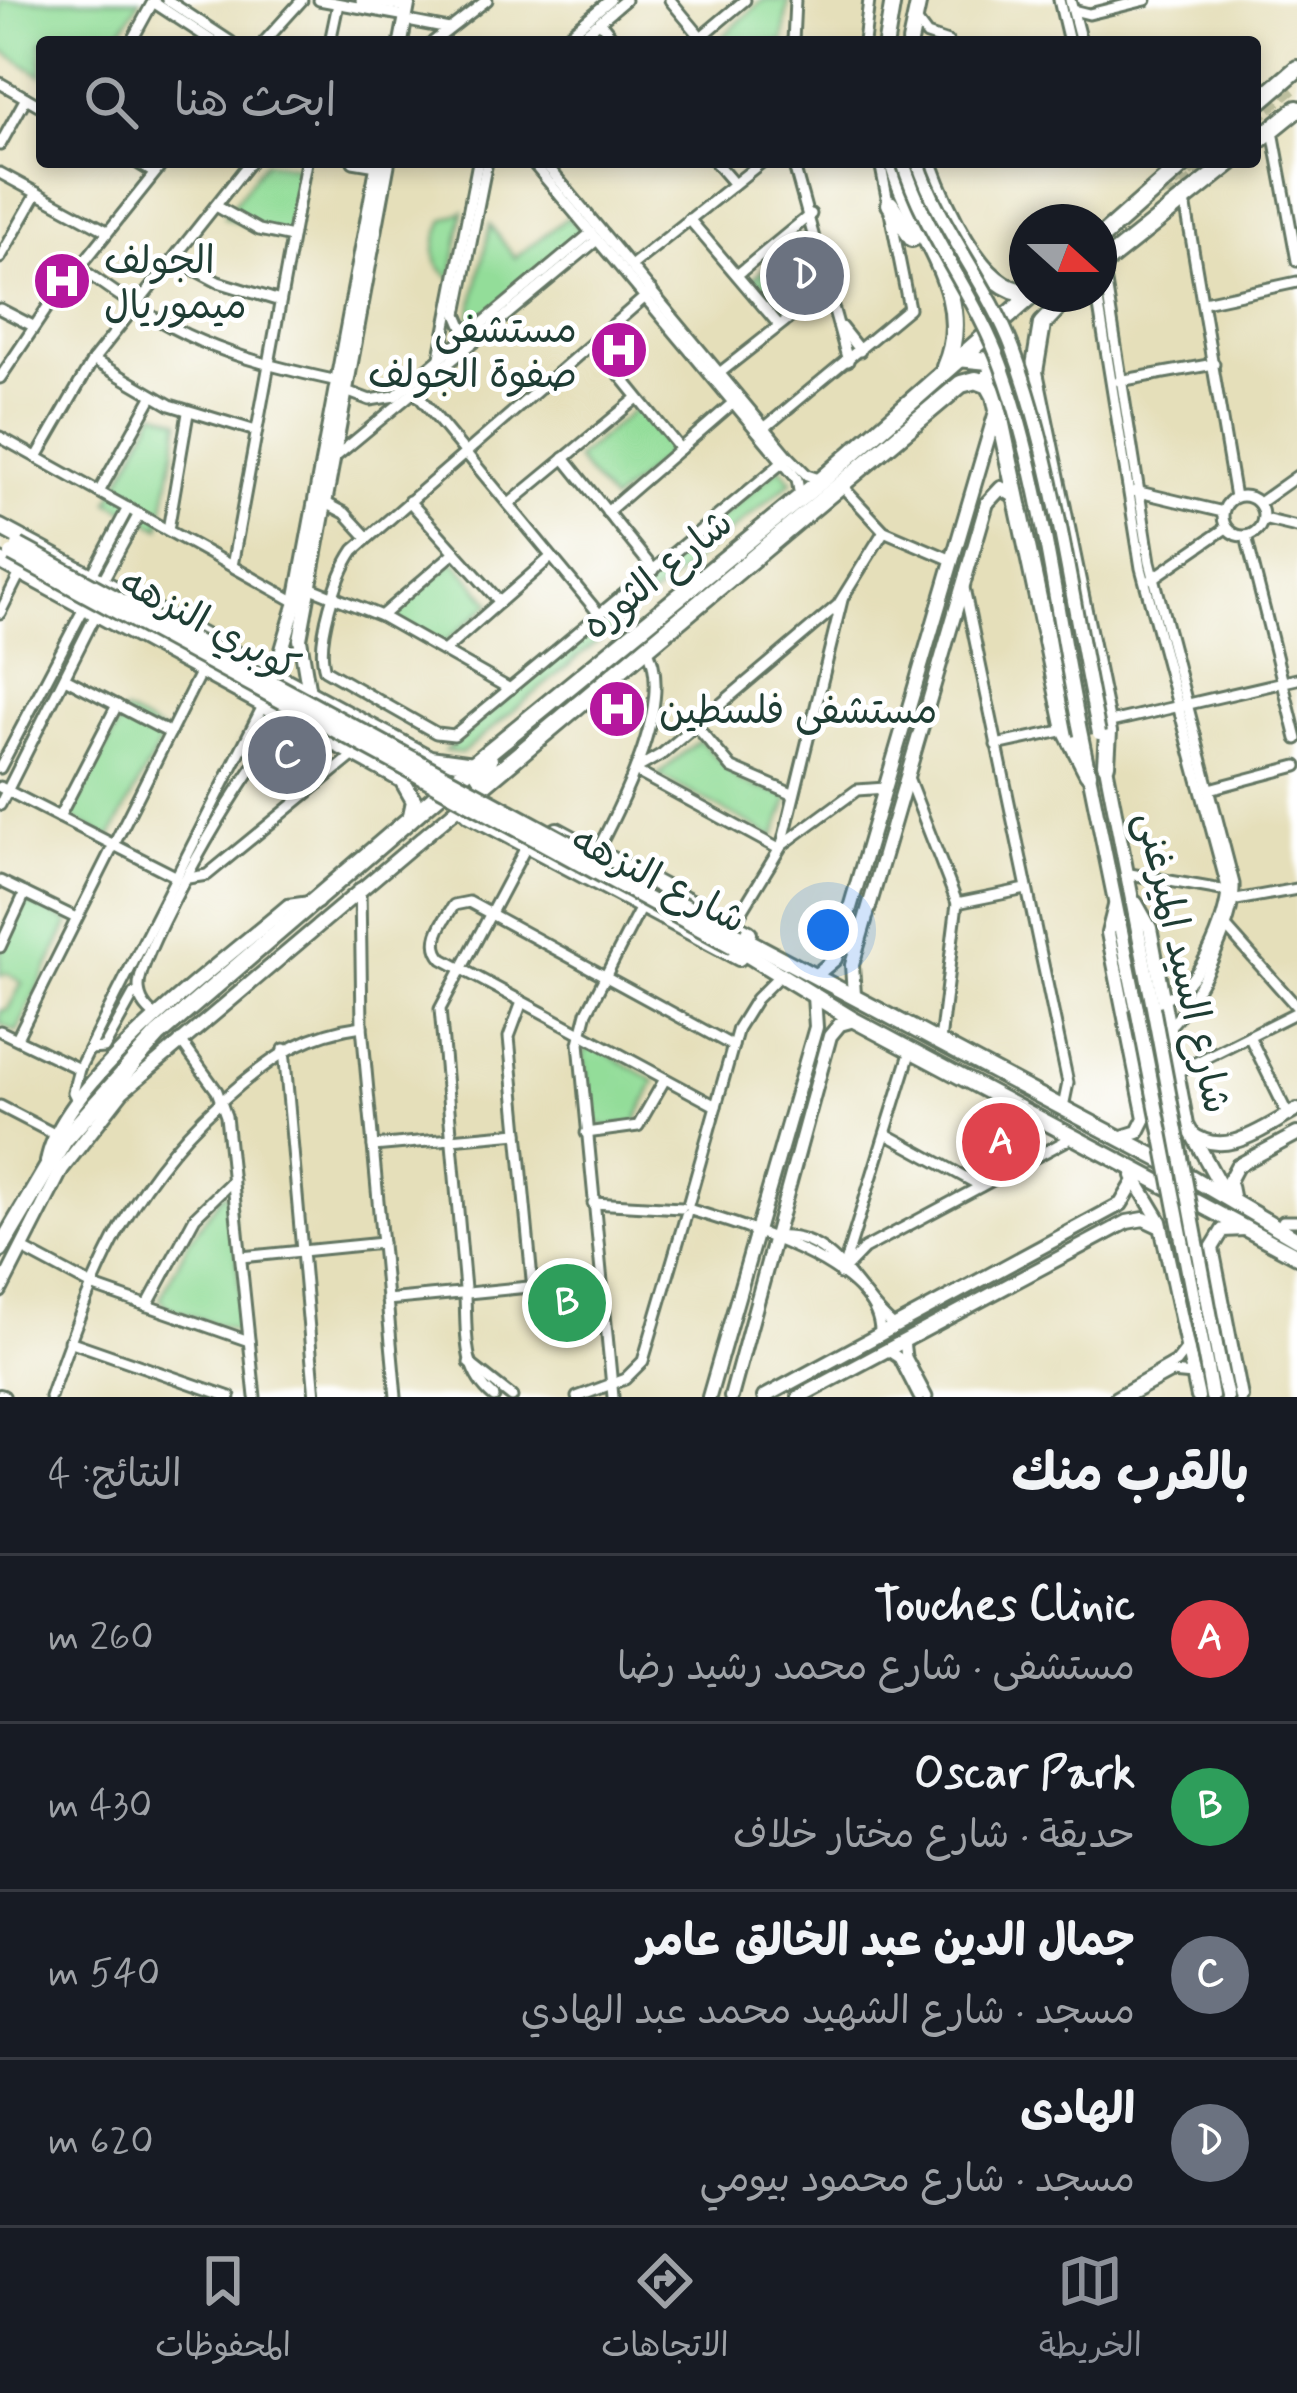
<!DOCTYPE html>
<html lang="ar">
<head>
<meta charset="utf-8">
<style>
	:root { --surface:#171b24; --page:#20242c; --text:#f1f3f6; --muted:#9ea1a6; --line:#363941; --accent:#8c9099 }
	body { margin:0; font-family:Mynerve,"Playpen Sans Arabic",sans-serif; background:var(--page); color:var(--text); direction:rtl }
	.compass { position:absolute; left:1009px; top:204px; width:108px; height:108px; border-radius:50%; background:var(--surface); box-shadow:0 6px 18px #0003; rotate:111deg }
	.you { position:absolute; left:828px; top:930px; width:42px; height:42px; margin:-30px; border:9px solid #fff; border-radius:50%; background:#1a73e8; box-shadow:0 0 0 18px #1a73e833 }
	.badge { display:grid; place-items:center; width:78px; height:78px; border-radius:50%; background:var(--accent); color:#fff; font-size:39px; font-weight:700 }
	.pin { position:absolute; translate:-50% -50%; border:6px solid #fff; box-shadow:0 3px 12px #0006 }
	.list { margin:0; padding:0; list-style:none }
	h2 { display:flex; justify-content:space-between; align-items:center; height:156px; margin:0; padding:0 48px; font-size:51px }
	h2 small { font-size:39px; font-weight:400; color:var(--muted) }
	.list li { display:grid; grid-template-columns:78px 1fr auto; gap:36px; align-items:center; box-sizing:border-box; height:168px; padding:0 48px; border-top:3px solid var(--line) }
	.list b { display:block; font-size:45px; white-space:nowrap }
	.list p { margin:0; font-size:39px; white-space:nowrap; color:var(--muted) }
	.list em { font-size:39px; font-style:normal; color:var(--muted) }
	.icon { flex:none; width:66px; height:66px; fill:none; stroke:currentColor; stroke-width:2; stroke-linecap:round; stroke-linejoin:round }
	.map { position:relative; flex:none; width:1297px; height:1397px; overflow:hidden; direction:ltr }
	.search { position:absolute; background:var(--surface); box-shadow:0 6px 18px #0003; left:36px; right:36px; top:36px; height:132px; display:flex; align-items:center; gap:30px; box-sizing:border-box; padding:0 42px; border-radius:12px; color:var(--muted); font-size:45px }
	.sheet { height:828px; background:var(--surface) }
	nav { display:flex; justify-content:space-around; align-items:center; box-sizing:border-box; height:168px; border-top:3px solid var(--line); background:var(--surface); font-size:33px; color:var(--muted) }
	nav a { display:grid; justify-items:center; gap:6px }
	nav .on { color:var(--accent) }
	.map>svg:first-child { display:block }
</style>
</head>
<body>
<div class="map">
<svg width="1297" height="1397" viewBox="0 0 1297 1397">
	<rect width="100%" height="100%" fill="#fff"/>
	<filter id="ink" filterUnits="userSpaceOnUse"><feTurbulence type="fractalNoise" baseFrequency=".00833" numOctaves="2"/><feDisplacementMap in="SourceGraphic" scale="24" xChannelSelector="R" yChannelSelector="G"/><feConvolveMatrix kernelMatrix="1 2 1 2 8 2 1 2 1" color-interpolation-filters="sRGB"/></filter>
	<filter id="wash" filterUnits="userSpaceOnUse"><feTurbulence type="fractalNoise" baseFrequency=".004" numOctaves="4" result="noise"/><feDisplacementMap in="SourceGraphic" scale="48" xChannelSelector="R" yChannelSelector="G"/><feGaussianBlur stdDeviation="2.7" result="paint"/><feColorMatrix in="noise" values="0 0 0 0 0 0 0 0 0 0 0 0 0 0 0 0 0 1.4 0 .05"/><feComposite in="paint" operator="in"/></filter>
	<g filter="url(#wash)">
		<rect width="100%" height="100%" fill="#e5dfba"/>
		<g fill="#93dd99" stroke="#598d66" stroke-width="3">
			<path d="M0,0H140L114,42H42V76L0,49Z"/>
			<path d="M763,0H788L783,42H717Z"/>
			<path d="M265,162L303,168L287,241L224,217Z"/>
			<path d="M463,211L452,278C428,263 433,244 444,220Z"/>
			<path d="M568,217L584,234L467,331L490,225L515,258Z"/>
			<path d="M810,229L823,284L781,318L751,280Z"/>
			<path d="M637,407L673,450L612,502L576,459Z"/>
			<path d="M156,411L180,421L160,528L109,502Z"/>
			<path d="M780,467L792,481L462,753L445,751Z"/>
			<path d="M454,561L491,603L444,643L387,617Z"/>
			<path d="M125,712L165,733L110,838L70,817Z"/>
			<path d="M699,740L741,782L789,797L774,837L658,775Z"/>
			<path d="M25,901L69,922L17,1032L0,1024V1011L8,1009L22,983L7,973L0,976V953Z"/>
			<path d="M595,1047L655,1081L635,1123L607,1127L593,1121L583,1055L587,1048Z"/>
			<path d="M223,1193L231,1201L243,1324L238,1332L167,1307L160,1299L189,1241Z"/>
			<path d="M589,1285L595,1307L590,1315L553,1319L542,1313L539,1299L547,1289Z"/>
		</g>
	</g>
	<g filter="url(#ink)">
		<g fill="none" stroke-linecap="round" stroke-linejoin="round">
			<g stroke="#bdbf9f" stroke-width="12" stroke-dasharray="12 6" stroke-linecap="butt">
				<path d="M1255,119L1297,85"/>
				<path d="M1160,194L1200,163"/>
				<path d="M1171,201L1214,162"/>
			</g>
			<defs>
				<g id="street">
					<path d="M167,0L231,42"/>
					<path d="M319,0L406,16"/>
					<path d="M361,0L408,7"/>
					<path d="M670,0L705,42"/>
					<path d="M1059,0L1069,42"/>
					<path d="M1070,0L1081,42"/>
					<path d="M153,2L214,42"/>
					<path d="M1073,10L1089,14L1146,0"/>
					<path d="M915,19L927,35L948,42"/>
					<path d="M413,22L449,29"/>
					<path d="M600,22L616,42"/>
					<path d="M701,37L745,0"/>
					<path d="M131,42L154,0"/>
					<path d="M264,42L302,0"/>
					<path d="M330,42L338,4"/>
					<path d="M433,42L487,0"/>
					<path d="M560,42L610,0"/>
					<path d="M575,42L625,0"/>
					<path d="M793,42L795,0"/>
					<path d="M864,42L869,0"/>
					<path d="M0,83L42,107"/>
					<path d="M1273,131L1297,261"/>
					<path d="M0,145L26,98"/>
					<path d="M136,162L154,173"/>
					<path d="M353,162L377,166"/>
					<path d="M532,162L797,479L800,497"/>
					<path d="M544,162L789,457L807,475L822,480"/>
					<path d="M715,162L734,184"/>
					<path d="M793,162L848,361"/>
					<path d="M0,173L107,231"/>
					<path d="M1185,201L1235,497"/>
					<path d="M216,206L259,230L292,237"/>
					<path d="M689,219L779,325"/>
					<path d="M0,258L37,193"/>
					<path d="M174,259L218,282L280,301"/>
					<path d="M1103,264L1150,562L1234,884C1236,921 1196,1002 1169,1027"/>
					<path d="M631,266L762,162"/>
					<path d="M79,267C178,339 218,355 338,381"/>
					<path d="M737,275L811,214"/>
					<path d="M652,291L354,550C337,575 315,641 325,670L436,733L454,735L789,457"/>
					<path d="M1097,294L1141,568L1227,887C1228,916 1195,998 1163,997"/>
					<path d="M1204,302L1297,282"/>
					<path d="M0,309L33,326"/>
					<path d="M841,327L860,351"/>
					<path d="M469,342L457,314L487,162"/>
					<path d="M593,342L680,449"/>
					<path d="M440,357L478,162"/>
					<path d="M93,360L170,405L256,431"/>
					<path d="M717,375L830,286"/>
					<path d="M0,378L47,308L164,162"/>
					<path d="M1119,381L1214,364"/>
					<path d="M412,388L600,615"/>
					<path d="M346,391L370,400L395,396L591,233"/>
					<path d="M762,430L909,308L880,162"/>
					<path d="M0,437L296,602"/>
					<path d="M37,457L93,360L250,162"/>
					<path d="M334,458L597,240"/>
					<path d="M564,458L654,570"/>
					<path d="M840,484L884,531L952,560"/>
					<path d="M1135,491L1223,512"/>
					<path d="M99,492L152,397"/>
					<circle cx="1243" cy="516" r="20"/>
					<path d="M409,501L500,602"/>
					<path d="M326,503L345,513L367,537"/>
					<path d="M1259,503L1297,476"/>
					<path d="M509,504L636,399"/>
					<path d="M607,512L733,403"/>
					<path d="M1263,519L1297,527"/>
					<path d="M168,530L188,413"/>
					<path d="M1246,536L1297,739"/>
					<path d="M232,566L306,162"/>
					<path d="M92,575L128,508"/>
					<path d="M1152,579L1226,528"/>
					<path d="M103,580L139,514"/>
					<path d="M309,587L381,616L510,689"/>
					<path d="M964,588L1068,1083L1063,1107"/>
					<path d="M0,613L20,573"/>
					<path d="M381,616L455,552"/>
					<path d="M444,651L551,557"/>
					<path d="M65,678L170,733"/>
					<path d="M1106,723L1297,679"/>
					<path d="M696,726L732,768L792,794"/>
					<path d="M996,745L1066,730"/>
					<path d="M639,767L662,754L838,605L884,531"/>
					<path d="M0,768L84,608"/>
					<path d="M637,772L779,849"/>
					<path d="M907,775L957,903L940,1041"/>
					<path d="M0,787L177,877"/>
					<path d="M1210,789L1297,766"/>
					<path d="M0,805L96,614"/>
					<path d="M59,817L117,705"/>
					<path d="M782,845L842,600"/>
					<path d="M597,851C621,805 677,697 646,647"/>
					<path d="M1130,874L1227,891"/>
					<path d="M188,878L207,875L355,754"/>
					<path d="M0,881L76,918"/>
					<path d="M360,888L362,1026L396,1397"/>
					<path d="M1231,901L1297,889"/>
					<path d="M957,903L1026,889"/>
					<path d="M734,924L782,845L857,790L885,788"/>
					<path d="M1226,927L1297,1007"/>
					<path d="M0,947L25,893"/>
					<path d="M522,1002L509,1037L535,1311L550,1325L603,1320"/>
					<path d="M157,1017C147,1010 139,1001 139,987C138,953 244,769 272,743C282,733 292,730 305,729"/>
					<path d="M0,1031L79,1069"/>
					<path d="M1249,1036L1288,1115"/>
					<path d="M17,1038L201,671"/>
					<path d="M180,1040L217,1091L226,1116L255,1397"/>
					<path d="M90,1049L104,1048L134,994H139"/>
					<path d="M284,1049L315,1397"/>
					<path d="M1177,1072L1297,1012"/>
					<path d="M78,1102L73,1092L79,1069L264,704"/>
					<path d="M0,1106L56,1135"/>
					<path d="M716,1106L443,959C427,942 443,922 454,905L469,902L733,1046"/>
					<path d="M586,1133L638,1126L665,1079"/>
					<path d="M886,1134L981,1186"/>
					<path d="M373,1146L518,1133"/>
					<path d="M593,1203L681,1208"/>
					<path d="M688,1205L738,1028L756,999L780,975"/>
					<path d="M691,1210C742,1226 882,1265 880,1334"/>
					<path d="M1283,1221H1297"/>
					<path d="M777,1237C837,1233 858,1299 894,1326"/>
					<path d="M21,1248L94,1287L249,1341"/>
					<path d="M241,1257L382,1243"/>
					<path d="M845,1263L911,1050"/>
					<path d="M840,1274L864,1249L1073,1137"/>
					<path d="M465,1289L440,1009L526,847"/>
					<path d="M468,1293L600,1280"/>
					<path d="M465,1297C467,1336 462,1371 494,1397"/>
					<path d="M387,1300L460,1293"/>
					<path d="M147,1306L195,1217L233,1180"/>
					<path d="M69,1341L230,1397"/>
					<path d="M904,1341L906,1357L927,1397"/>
					<path d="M887,1350L899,1358L919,1397"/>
					<path d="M469,1363L512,1397"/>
					<path d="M50,1397C95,1268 131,1175 240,1085C280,1052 309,1033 362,1026"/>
					<path d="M577,1397L625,1379L643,1361L686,1215"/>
					<path d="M613,1397L579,1043L587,1012L640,909"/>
					<path d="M1115,1397L1176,1362L1187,1348"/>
					<path d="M1127,1397L1171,1373L1193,1375"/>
				</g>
				<g id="secondary">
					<path d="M401,42L409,0"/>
					<path d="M272,684L296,602L378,162"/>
					<path d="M309,693L300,639L388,162"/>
					<path d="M1081,735L1137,1009"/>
					<path d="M1105,761L1153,1007"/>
					<path d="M1136,903L1150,928L1187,1125L1226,1196"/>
					<path d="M1115,906L1108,933L1145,1118L1138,1132L1119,1138"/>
					<path d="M816,975L835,959L997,408"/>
					<path d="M854,995L852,965L987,503L1001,488L1014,496"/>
					<path d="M1190,1132C1224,1161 1264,1127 1297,1110"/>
					<path d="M47,1162C60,1081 225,960 288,906L317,902"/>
					<path d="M1133,1176L1160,1221L1198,1397"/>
					<path d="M1233,1201L1229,1181L1237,1166L1297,1134"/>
					<path d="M0,1291L62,1169L122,1092L460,806"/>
					<path d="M1220,1366L1227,1397"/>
					<path d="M1207,1368L1212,1397"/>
					<path d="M0,1396L3,1397"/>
					<path d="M709,1397L816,1027L814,996"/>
					<path d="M731,1397L830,1036L840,1024L854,1020"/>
					<path d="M764,1397L1121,1204L1136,1179"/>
					<path d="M799,1397L1127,1222L1144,1219L1161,1227"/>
					<path d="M1241,1397L1212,1248L1223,1230L1245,1229"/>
				</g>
				<g id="primary">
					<path d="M886,42L893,0"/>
					<path d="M910,42L919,0"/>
					<path d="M0,527L430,758L474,764"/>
					<path d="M0,561L402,780L414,801L410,820"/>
					<path d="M457,792L460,806L470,815L739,958"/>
					<path d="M557,830L749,933"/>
					<path d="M739,936L1163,1161L1297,1239"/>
					<path d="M733,946L854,1020L1297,1256"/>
				</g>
				<g id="highway">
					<path d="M1255,105L1297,69"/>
					<path d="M1255,143L1297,109"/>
					<path d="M893,162C911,233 978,292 945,367"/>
					<path d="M928,162C942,201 980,292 1027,292"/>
					<path d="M890,204L912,238"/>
					<path d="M1099,239L1186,162"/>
					<path d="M1099,267L1231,162"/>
					<path d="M1070,294L1042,324L1034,372L1108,732L1106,764"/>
					<path d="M958,358L989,361L993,372L985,382"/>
					<path d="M489,760L478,772L485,783L961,384L976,380L989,385L995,396L1066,730L1088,773"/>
					<path d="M0,1249L64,1140L158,1035L474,764L822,480L1033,294"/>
				</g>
			</defs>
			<use href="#street" stroke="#647663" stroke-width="15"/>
			<use href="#secondary" stroke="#647663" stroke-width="18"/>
			<use href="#primary" stroke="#647663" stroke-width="20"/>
			<use href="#highway" stroke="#647663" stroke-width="22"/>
			<use href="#street" stroke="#fff" stroke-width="9"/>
			<use href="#secondary" stroke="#fff" stroke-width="12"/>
			<use href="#primary" stroke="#fff" stroke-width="14"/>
			<use href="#highway" stroke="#fff" stroke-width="16"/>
			<defs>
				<g id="secondary-bridge">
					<path d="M903,162C925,235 976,295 1002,368C1043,484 1056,614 1081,735"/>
					<path d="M918,162C940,229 988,283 1013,349C1056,465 1073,610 1099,733"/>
					<path d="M1153,1007L1220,1366"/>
					<path d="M1137,1009L1207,1368"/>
				</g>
				<g id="primary-bridge">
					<path d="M19,546L586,853"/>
					<path d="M12,554L733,946"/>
					<path d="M664,895L739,936"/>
				</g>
			</defs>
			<use href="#secondary-bridge" stroke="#647663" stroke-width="18" stroke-linecap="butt"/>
			<use href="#primary-bridge" stroke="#647663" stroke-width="20" stroke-linecap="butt"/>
			<use href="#secondary-bridge" stroke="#fff" stroke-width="12"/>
			<use href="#primary-bridge" stroke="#fff" stroke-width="14"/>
		</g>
	</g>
	<defs>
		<symbol id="hospital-disc" viewBox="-11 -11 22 22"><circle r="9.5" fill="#b5179e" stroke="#fff"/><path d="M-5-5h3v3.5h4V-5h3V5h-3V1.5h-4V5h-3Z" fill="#fff"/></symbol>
	</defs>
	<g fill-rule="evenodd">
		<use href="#hospital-disc" x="29" y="248" width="66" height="66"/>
		<use href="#hospital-disc" x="586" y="317" width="66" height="66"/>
		<use href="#hospital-disc" x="584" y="676" width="66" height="66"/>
	</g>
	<g text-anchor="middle" stroke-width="10" stroke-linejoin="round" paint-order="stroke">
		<g font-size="39" fill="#1f3d34" stroke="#fff" text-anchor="start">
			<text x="104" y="273">الجولف<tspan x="104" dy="45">ميموريال</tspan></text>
			<text x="577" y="342" text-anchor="end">مستشفى<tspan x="577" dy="45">صفوة الجولف</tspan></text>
			<text x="659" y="723">مستشفى فلسطين</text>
		</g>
		<g font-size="39" fill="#1f3d34" stroke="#fff">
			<text transform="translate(656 573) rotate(-39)" y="14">شارع الثوره</text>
			<text transform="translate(210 623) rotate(28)" y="14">كوبري النزهه</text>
			<text transform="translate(659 878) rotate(27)" y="14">شارع النزهه</text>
			<text transform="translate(1185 962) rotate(77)" y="14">شارع السيد الميرغنى</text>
		</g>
	</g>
</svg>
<svg class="compass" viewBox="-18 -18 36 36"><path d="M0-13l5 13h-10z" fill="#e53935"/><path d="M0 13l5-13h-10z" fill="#9ea1a6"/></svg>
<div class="you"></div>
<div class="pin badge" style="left:1001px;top:1142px;background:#e0444e">A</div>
<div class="pin badge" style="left:567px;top:1303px;background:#2e9e5b">B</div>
<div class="pin badge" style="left:287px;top:755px;background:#6b7280">C</div>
<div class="pin badge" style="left:805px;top:276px;background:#6b7280">D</div>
<div class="search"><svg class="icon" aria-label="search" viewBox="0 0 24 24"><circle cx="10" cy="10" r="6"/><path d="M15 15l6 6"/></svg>ابحث هنا</div>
</div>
<section class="sheet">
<h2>بالقرب منك<small>النتائج: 4</small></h2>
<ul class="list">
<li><span class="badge" style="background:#e0444e">A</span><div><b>Touches Clinic</b><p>مستشفى · شارع محمد رشيد رضا</p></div><em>260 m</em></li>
<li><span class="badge" style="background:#2e9e5b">B</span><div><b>Oscar Park</b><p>حديقة · شارع مختار خلاف</p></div><em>430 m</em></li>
<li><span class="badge" style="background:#6b7280">C</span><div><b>جمال الدين عبد الخالق عامر</b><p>مسجد · شارع الشهيد محمد عبد الهادي</p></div><em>540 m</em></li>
<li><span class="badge" style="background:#6b7280">D</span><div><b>الهادى</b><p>مسجد · شارع محمود بيومي</p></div><em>620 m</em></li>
</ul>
</section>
<nav>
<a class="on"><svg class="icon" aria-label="map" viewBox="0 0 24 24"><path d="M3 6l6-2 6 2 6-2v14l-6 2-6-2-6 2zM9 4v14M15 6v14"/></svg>الخريطة</a>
<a><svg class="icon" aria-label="directions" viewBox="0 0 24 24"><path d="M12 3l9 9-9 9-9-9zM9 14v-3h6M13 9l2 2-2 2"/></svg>الاتجاهات</a>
<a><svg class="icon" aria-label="saved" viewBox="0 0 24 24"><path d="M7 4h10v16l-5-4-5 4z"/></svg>المحفوظات</a>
</nav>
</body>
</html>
